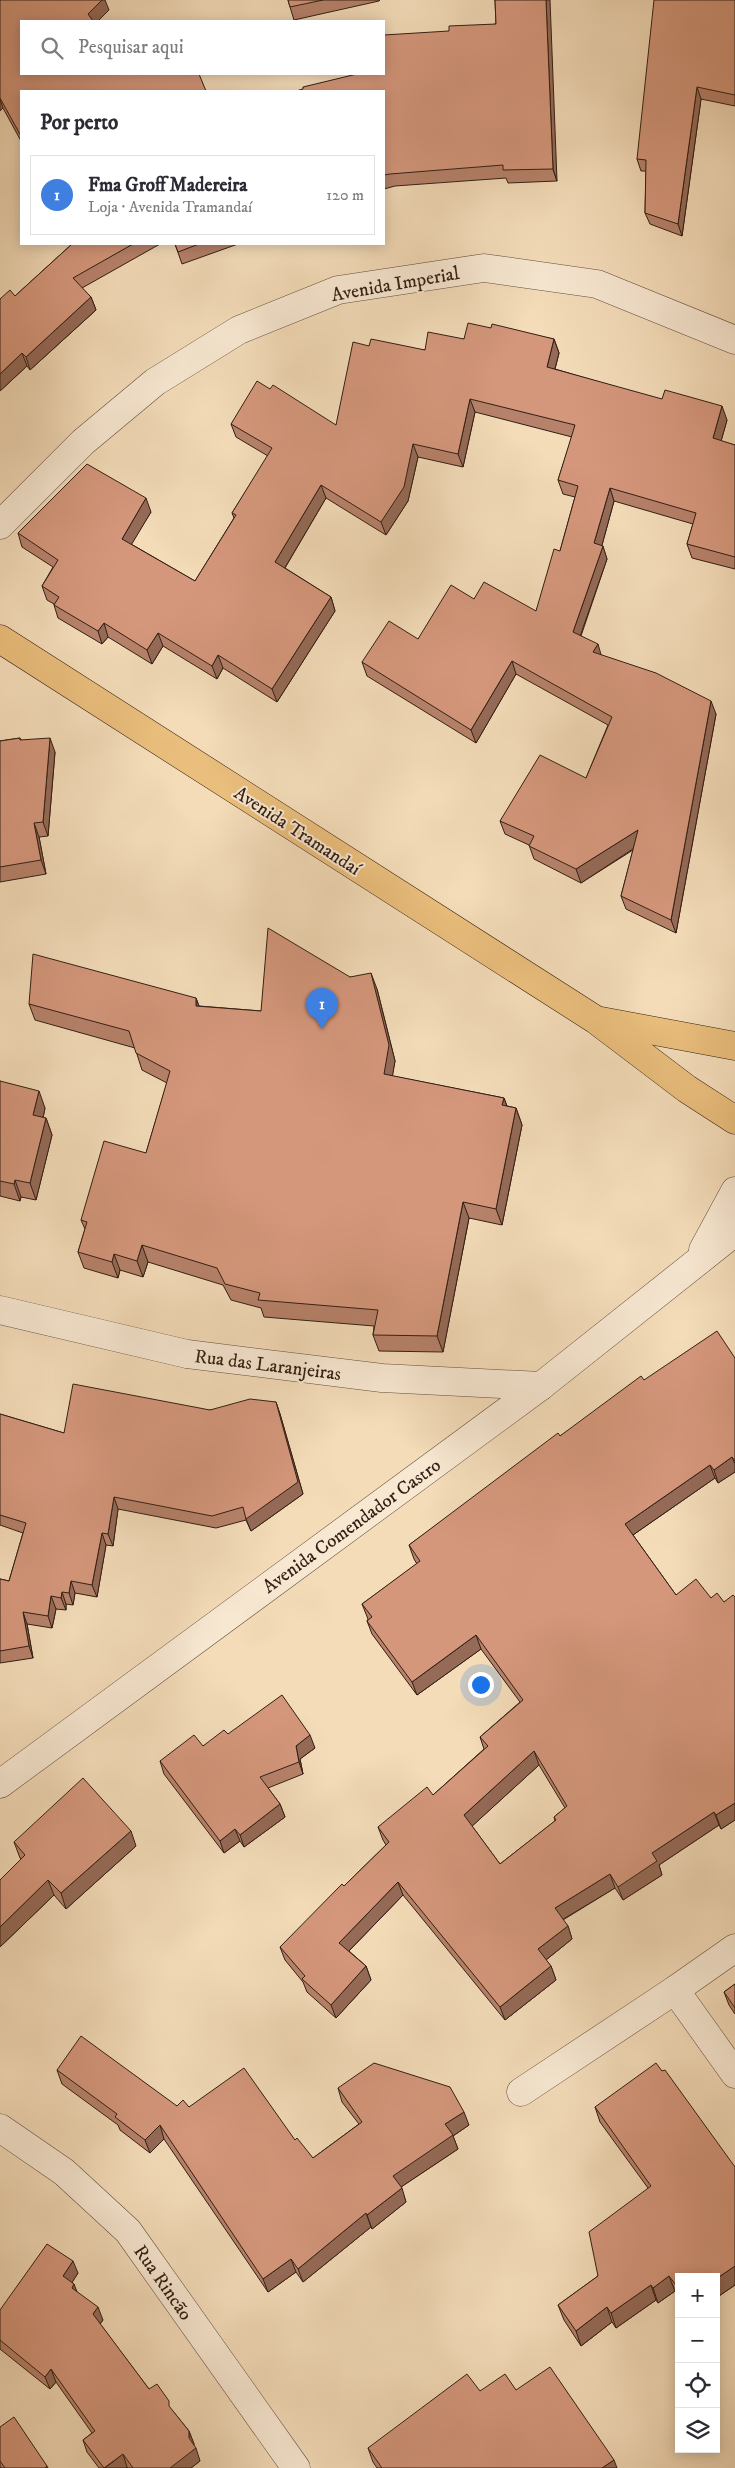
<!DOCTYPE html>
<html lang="pt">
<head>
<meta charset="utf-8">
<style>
	:root { --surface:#fff; --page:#f7f7f7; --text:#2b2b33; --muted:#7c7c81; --line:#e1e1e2; --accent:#8f2418 }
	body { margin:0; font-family:"IM FELL DW Pica",serif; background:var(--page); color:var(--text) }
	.controls { position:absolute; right:15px; bottom:15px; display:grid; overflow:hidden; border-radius:0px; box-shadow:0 2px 12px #0003 }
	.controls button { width:45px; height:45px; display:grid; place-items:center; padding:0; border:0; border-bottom:1px solid var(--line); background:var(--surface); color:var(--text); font:25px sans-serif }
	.you { position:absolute; left:480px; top:1684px; width:18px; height:18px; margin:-12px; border:4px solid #fff; border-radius:50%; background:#1a73e8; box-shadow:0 0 0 8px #1a73e833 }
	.badge { display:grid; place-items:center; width:32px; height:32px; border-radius:50%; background:var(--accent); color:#fff; font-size:16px; font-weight:700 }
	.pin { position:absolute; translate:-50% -41px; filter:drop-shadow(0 1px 2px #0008) }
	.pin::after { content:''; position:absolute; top:26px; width:18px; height:15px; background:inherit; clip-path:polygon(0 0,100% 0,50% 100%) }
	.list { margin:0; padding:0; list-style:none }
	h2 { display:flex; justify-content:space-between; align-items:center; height:65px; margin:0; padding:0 20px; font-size:21px }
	h2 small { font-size:16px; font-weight:400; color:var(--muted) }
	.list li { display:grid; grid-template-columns:32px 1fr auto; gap:15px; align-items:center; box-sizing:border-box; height:80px; margin:0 10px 10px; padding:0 10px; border:1px solid var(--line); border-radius:0px }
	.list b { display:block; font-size:19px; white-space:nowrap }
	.list p { margin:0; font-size:16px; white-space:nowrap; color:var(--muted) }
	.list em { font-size:16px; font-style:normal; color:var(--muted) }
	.icon { flex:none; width:28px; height:28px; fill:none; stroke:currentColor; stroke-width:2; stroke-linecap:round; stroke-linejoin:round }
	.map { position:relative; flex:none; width:735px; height:2468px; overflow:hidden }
	.search { position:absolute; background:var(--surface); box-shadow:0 2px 12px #0003; left:20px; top:20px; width:365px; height:55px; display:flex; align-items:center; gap:12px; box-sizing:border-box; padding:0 18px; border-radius:0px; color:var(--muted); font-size:19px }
	.panel { position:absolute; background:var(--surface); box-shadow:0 2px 12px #0003; left:20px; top:90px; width:365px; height:155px; border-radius:0px }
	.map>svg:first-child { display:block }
</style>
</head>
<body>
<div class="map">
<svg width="735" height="2468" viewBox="0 0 735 2468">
	<rect width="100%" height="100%" fill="#f4dcb9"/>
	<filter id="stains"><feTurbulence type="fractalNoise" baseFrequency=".004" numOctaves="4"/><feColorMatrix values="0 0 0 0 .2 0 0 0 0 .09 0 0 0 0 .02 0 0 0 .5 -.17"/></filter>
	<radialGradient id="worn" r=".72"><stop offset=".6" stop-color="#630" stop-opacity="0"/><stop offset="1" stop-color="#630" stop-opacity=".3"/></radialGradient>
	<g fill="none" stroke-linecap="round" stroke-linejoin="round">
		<defs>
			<g id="minor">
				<path d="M0,525L83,442L155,382L239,330L338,290L484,268L597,284L735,340"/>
				<path d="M703,1250L735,1191"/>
				<path d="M0,1310L187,1354L382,1378L541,1386"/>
				<path d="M0,1784L541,1386L735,1232"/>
				<path d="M735,1948L675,1990L735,2074"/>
				<path d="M521,2092L675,1990"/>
				<path d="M0,2128L64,2172L128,2231L296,2468"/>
			</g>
			<g id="major">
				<path d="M0,639L596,1020L687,1089L735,1120"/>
				<path d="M601,1021L735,1046"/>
			</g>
		</defs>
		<use href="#minor" stroke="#624e3c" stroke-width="29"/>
		<use href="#major" stroke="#321e13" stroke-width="29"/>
		<use href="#minor" stroke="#f8e8d2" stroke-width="28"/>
		<use href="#major" stroke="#eabe7c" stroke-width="28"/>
	</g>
	<g fill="#b7826b" stroke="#321e13" fill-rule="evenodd">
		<path d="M0,0L109,10L98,21H21V141L3,108L0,111Z"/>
		<path d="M288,0H380L379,1L294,20L290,7Z"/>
		<path d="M495,0L557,181L508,183L506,178L395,186L384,189V74L449,31L496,24Z"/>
		<path d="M735,0V106L701,99L682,236L650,224L645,213L646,171H641L637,159Z"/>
		<path d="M72,244H160L82,288L91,297L96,310L30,370L27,366L0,391L15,296Z"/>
		<path d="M175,244H238L182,264Z"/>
		<path d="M491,328L554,339L559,353L555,369L727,420L721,441L735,445V569L692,558L687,544L693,524L614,501L602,545L607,559L581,636L601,655L716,714L676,933L626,909L621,896L633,850L581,883L534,859L529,845L505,834L500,821L586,778L608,725L516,674L476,743L367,676L362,662L418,639L474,599L536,611L560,551L575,497L563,494L558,480L572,437L475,412L463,467L418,457L408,501L386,535L326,498L285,568L331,597L335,611L277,702L223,668L217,679L163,646L152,664L108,637L102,644L58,618L54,605V604L47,600L42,586L53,567L22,547L18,533L151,512L131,544L195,581L234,518L232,513L268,456L236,437L231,424L336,425L369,346L425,350L464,339Z"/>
		<path d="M20,738L21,740L55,752L48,836L39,837L46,874L0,882V741Z"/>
		<path d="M350,977L377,989L395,1061L392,1076L504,1098L507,1106L516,1108L522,1125L502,1225L469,1218L443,1352L379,1351L373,1335L374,1326L264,1317L261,1308L231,1300L223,1285L148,1262L143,1277L120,1270L118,1278L84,1268L78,1252L85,1229L81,1220L146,1153L167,1083L142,1070L135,1048L35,1020L29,1004L196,998L199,1006L261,1011Z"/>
		<path d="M0,1081L45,1108L43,1118H46L52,1135L36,1200L21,1197L20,1201L0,1196Z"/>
		<path d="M735,1358V1472L718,1483L715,1478L633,1535L676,1595L711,1598L724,1602L735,1597V1820L721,1829L719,1825L659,1865L662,1875L623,1900L615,1888L563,1920L568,1926L572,1939L546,1960L551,1966L556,1980L505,2020L403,1895L349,1951L366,1966L371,1980L336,2018L307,1992L303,1982L285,1960L280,1947L344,1886L386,1845L383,1840L378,1827L433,1795L484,1749L480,1737L520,1702L481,1649L417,1695L372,1634L367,1621L368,1619L362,1604L417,1564L414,1559L409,1545L560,1436L644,1380ZM539,1765L565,1808L554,1817L555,1821L500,1864L472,1826Z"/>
		<path d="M276,1402L280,1414L303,1494L251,1531L246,1520L216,1528L118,1509L113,1546L106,1545L97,1597L75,1593L73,1605L66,1604V1610L56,1609L52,1628L27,1624L33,1658L0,1663V1579L9,1581L23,1533L0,1525V1414L64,1433L210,1410Z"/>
		<path d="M228,1734L315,1748L300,1759L303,1774L268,1788L280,1804L285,1817L244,1847L240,1841L224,1853L164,1774L160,1761L203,1746Z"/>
		<path d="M14,1842L136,1846L66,1909L54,1895L0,1947V1880L21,1859L20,1858Z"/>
		<path d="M735,1984V2014L729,2005L724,1992Z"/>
		<path d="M57,2070L177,2106L189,2107L295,2140L313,2158L359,2124L342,2102L338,2088L469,2125L453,2136L458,2149L401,2187L406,2202L372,2229L371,2227L303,2282L296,2272L268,2292L164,2139L150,2153L120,2130L118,2125L62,2084Z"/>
		<path d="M595,2107L735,2285L716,2298V2277H679V2297L675,2291L658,2303L656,2300L616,2328L612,2322L581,2346L564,2320L558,2305L598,2276L648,2188L600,2122Z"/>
		<path d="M78,2273L72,2282L77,2292L103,2320L100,2324L149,2389L172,2410L189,2431L194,2444V2446L200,2461L191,2468H128L127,2467L126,2468H99L87,2452L83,2440L92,2433L56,2382L50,2389L0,2349V2310Z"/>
		<path d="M516,2390L617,2468H377L373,2462L368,2448L480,2391Z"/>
		<path d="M0,2427L47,2466L48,2468H1L0,2467Z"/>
	</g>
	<g fill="#956a57" stroke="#321e13">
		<path d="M100,0H105L109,10L98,21H90L88,14Z"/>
		<path d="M546,0H550L557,181L553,169Z"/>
		<path d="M697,87L701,99L682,236L678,224Z"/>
		<path d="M0,99L3,108L0,111Z"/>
		<path d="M91,297L96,310L30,370L26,357Z"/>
		<path d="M554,339L559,353L552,380L547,367Z"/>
		<path d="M22,353L27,366L0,391V374Z"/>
		<path d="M470,399L475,412L463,467L458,454Z"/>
		<path d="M722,406L727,420L718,452L713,438Z"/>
		<path d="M413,444L418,457L408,501L386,535L381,522Z"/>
		<path d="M321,485L326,498L280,576L275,562Z"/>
		<path d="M610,488L614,501L599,556L594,543Z"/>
		<path d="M146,498L151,512L127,552L122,539Z"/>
		<path d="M603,546L607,559L577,645L573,632Z"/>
		<path d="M331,597L335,611L277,702L272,689Z"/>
		<path d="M104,623L108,637L102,644L98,631Z"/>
		<path d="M158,633L163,646L152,664L147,650Z"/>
		<path d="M598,644L602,658L593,652Z"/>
		<path d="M218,655L223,668L217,679L212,666Z"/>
		<path d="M512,661L516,674L476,743L471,730Z"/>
		<path d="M711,701L716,714L676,933L671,920Z"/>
		<path d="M50,738L55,752L48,836L43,822Z"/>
		<path d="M34,823L39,837L46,874L41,860Z"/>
		<path d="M638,830L642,843L581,883L576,869Z"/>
		<path d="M371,973L377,989L395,1061L390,1091L384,1074Z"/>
		<path d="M196,998L202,1015L196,1006Z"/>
		<path d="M39,1091L45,1108L40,1132L33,1115Z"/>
		<path d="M504,1098L510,1115L502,1105Z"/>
		<path d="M516,1108L522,1125L502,1225L496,1209Z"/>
		<path d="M46,1118L52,1135L36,1200L30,1183Z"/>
		<path d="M15,1180L21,1197L20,1201L14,1184Z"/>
		<path d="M463,1202L469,1218L443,1352L437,1336Z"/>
		<path d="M142,1245L148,1262L143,1277L137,1261Z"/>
		<path d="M114,1254L120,1270L118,1278L112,1262Z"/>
		<path d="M276,1402L280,1414L303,1494L251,1531L246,1519Z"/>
		<path d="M732,1457L735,1464V1472L718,1483L714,1470Z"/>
		<path d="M710,1465L715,1478L630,1537L625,1524Z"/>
		<path d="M114,1497L118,1509L113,1546L108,1534Z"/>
		<path d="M102,1533L106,1545L97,1597L92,1585Z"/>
		<path d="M71,1581L75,1593L73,1605L69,1593Z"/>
		<path d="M62,1592L66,1604V1610L61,1598Z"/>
		<path d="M51,1596L56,1609L52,1628L48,1616Z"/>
		<path d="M23,1612L27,1624L33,1658L29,1646Z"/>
		<path d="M476,1635L481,1649L417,1695L412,1682Z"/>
		<path d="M310,1735L315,1748L300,1759L303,1774L299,1762L296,1746Z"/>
		<path d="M534,1751L539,1765L469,1829L464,1815Z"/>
		<path d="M735,1803V1820L721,1829L716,1815Z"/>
		<path d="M280,1804L285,1817L244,1847L240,1835Z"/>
		<path d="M714,1812L719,1825L659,1865L662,1875L623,1900L618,1887L652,1853Z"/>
		<path d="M235,1829L240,1841L224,1853L220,1841Z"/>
		<path d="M131,1831L136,1846L66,1909L61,1893Z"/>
		<path d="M610,1874L615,1888L560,1921L555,1908Z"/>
		<path d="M48,1880L54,1895L0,1947V1927Z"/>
		<path d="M398,1882L403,1895L344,1956L339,1943Z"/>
		<path d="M568,1926L572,1939L542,1963L538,1949Z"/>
		<path d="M366,1966L371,1980L336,2018L331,2005Z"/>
		<path d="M551,1966L556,1980L505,2020L500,2007Z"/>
		<path d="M464,2112L469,2125L453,2136L458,2149L398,2189L393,2176L445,2124Z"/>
		<path d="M160,2125L164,2139L150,2153L145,2140Z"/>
		<path d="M402,2188L406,2202L372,2229L367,2215Z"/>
		<path d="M366,2213L371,2227L303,2282L298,2269Z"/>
		<path d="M291,2259L296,2272L268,2292L263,2279Z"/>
		<path d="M73,2261L78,2273L68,2289L63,2276Z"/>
		<path d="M735,2266V2285L716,2298V2279Z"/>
		<path d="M669,2276L675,2291L658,2303L653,2288Z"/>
		<path d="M74,2284L79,2297L72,2288Z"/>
		<path d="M651,2285L656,2300L616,2328L611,2313Z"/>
		<path d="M98,2307L103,2320L97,2327L93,2314Z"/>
		<path d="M607,2307L612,2322L581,2346L576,2331Z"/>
		<path d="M51,2369L56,2382L50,2389L45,2377Z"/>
		<path d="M189,2431L194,2444L193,2450L196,2448L200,2461L191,2468H170L189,2438Z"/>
		<path d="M123,2454L127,2467L126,2468H105Z"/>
		<path d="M614,2460L617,2468H602Z"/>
	</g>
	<g fill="#d5977c" stroke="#321e13" fill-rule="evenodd">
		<path d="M0,0H102L88,14L93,21H21V74H199L206,91H21V136L0,98Z"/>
		<path d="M288,0H323L290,7Z"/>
		<path d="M495,0H546L553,169L503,170V165L390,174L384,175V91H296L303,89V87L357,74H384V35L449,31V26L496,24Z"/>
		<path d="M654,0H735V95L697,87L678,224L645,213L646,160L637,159Z"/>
		<path d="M72,244H133L73,278L91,297L26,357L22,353L0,374V299L10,290L15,296Z"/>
		<path d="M175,244H199L178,252Z"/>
		<path d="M468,323L491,328L492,324L554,339L547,367L662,399L665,390L722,406L713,438L735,445V557L687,544L696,513L610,488L594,543L603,546L573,632L598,644L593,652L656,673L711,701L671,920L621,896L638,830L576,869L529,846L534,836L500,821L540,755L586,778L612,717L512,661L471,730L362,662L389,621L418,639L451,585L474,599L484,582L536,611L554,549L560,551L578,486L558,480L575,425L470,399L458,454L413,444L404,487L381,522L321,485L275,562L331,597L272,689L218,655L212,666L158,633L147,650L104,623L98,631L54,605L59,597L42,586L58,560L18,533L87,464L146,498L122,539L195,581L236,515L232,513L272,448L231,424L257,381L270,389L273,385L336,425L353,342L369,346L371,339L425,350L428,332L464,339Z"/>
		<path d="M20,738V740L50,738L43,822L34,823L41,860L0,867V741Z"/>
		<path d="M268,928L350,977L371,973L389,1045L384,1074L504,1098L502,1105L516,1108L496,1209L463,1202L437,1336L373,1335L378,1310L258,1300L260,1293L225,1284L217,1268L142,1245L137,1261L114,1254L112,1262L78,1252L87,1222L81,1220L104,1141L146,1153L170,1071L136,1053L129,1031L29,1004L33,954L196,998V1006L261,1011Z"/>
		<path d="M0,1081L39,1091L33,1115L46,1118L30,1183L15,1180L14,1184L0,1181Z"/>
		<path d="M717,1331L735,1358V1461L732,1457L714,1470L710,1465L625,1524L676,1595L696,1579L711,1598L717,1593L724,1602L733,1595L735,1597V1803L716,1815L714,1812L652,1853L657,1861L618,1887L610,1874L555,1908L568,1926L538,1949L551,1966L500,2007L398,1882L339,1943L366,1966L331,2005L302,1979L305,1976L280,1947L342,1884L344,1886L389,1842L378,1827L427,1787L433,1795L488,1746L480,1737L523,1700L476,1635L412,1682L367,1621L372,1617L362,1604L420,1561L409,1545L558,1433L560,1436L641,1376L644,1380ZM534,1751L567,1806L554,1817L556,1820L500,1864L464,1815Z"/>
		<path d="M73,1384L210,1410L250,1399L276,1402L298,1482L246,1519L243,1507L212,1516L114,1497L108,1534L102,1533L92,1585L71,1581L69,1593L62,1592L61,1598L51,1596L48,1616L23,1612L29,1646L0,1651V1579L9,1581L26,1523L0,1515V1414L64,1433Z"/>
		<path d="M282,1695L310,1735L296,1746L299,1762L260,1777L280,1804L240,1835L235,1829L220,1841L160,1761L194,1735L203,1746L224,1730L228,1734Z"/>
		<path d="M83,1778L131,1831L61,1893L48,1880L0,1927V1880L25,1855L14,1842Z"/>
		<path d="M735,1984V2008L724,1992Z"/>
		<path d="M81,2036L177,2106L183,2100L189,2107L244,2068L295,2140L297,2138L313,2158L362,2122L338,2088L374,2063L450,2087L464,2112L445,2124L453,2135L393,2176L402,2188L367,2215L366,2213L298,2269L291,2259L263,2279L160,2125L145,2140L115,2117L117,2114L57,2070Z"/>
		<path d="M656,2063L662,2071L665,2070L735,2167V2266L716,2279V2277H679V2289L669,2276L653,2288L651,2285L611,2313L607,2307L576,2331L558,2305L598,2276L589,2232L651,2186L595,2107Z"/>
		<path d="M47,2244L73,2261L63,2276L74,2284L72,2288L98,2307L93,2314L149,2389L157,2384L169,2401V2406L189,2431V2438L196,2448L170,2468H133L123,2454L104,2468L83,2440L95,2431L51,2369L45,2377L0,2340V2310Z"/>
		<path d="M550,2367L614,2460L602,2468H382L368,2448L467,2374L480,2391L505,2374L516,2390Z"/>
		<path d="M14,2417L47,2466L45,2468H5L0,2461V2427Z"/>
	</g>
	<g text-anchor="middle" stroke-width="4" stroke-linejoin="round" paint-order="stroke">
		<g font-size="19" fill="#321e13" stroke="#f8e8d2">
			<text transform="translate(395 283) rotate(-10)" y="7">Avenida Imperial</text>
			<text transform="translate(298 830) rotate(33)" y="7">Avenida Tramandaí</text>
			<text transform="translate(268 1364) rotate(7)" y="7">Rua das Laranjeiras</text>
			<text transform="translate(351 1525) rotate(-36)" y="7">Avenida Comendador Castro</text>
			<text transform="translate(164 2282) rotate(55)" y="7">Rua Rincão</text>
		</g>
	</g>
	<rect width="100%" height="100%" filter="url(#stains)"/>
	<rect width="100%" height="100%" fill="url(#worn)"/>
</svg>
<div class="controls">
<button>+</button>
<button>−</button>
<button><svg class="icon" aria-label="locate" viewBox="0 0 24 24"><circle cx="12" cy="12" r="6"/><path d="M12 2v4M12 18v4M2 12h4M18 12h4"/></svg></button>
<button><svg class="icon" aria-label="layers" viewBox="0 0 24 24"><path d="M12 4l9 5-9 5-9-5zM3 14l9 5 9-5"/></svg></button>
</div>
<div class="you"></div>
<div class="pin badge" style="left:322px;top:1029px;background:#3f7fe0">1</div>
<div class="search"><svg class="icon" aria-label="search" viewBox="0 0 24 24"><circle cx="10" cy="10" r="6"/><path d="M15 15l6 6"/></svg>Pesquisar aqui</div>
<section class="panel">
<h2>Por perto<small></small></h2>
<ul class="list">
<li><span class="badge" style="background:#3f7fe0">1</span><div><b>Fma Groff Madereira</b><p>Loja · Avenida Tramandaí</p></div><em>120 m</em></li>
</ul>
</section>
</div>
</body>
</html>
